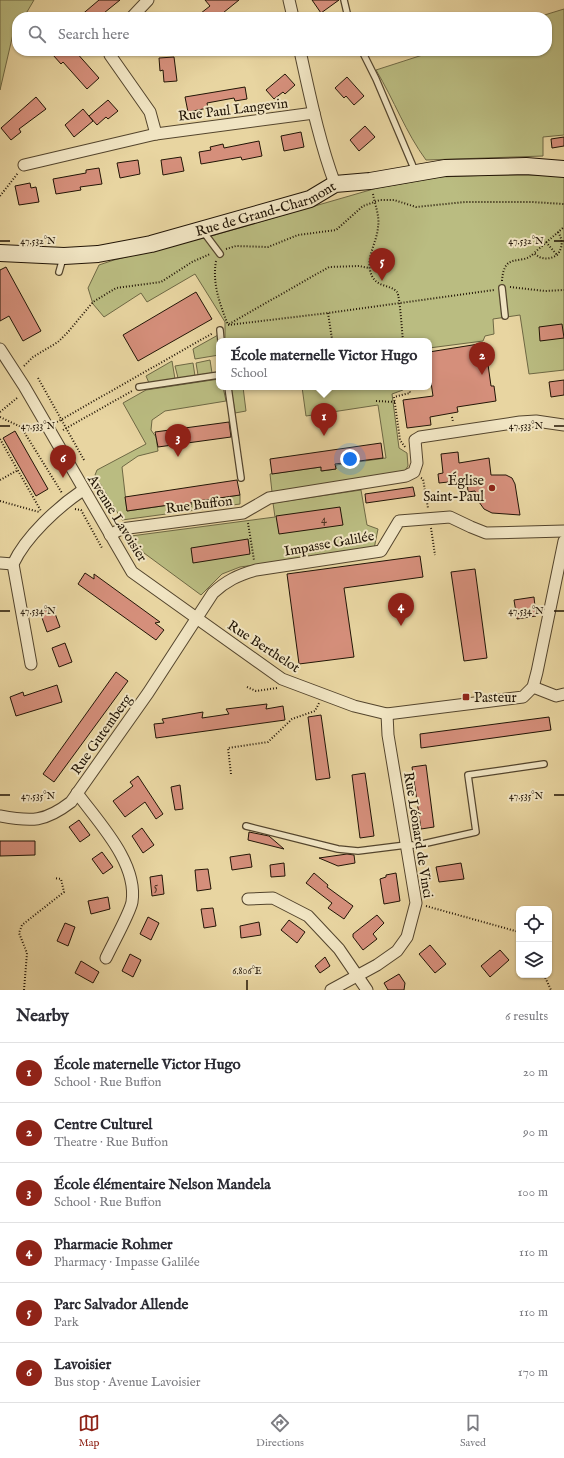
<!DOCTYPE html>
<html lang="en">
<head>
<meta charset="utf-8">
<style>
	:root { --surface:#fff; --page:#f7f7f7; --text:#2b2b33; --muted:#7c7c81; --line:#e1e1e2; --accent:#8f2418 }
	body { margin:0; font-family:"IM FELL English",serif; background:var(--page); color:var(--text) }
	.controls { position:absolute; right:12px; bottom:12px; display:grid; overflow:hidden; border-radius:8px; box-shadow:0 1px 3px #0004 }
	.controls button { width:36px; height:36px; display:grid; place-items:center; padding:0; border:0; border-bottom:1px solid var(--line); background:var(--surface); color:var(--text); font:20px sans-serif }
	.you { position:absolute; left:350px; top:459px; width:14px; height:14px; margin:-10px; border:3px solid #fff; border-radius:50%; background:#1a73e8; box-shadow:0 0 0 6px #1a73e833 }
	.badge { display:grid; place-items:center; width:26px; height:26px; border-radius:50%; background:var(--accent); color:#fff; font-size:13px; font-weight:700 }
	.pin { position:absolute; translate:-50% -33px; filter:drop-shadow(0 1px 2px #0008) }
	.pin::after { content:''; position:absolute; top:21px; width:14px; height:12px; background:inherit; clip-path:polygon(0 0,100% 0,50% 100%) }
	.popup { position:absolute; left:216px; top:338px; width:216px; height:52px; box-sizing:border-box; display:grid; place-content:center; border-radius:8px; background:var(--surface); filter:drop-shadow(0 1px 3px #0005); font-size:13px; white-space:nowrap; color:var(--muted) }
	.popup b { font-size:15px; color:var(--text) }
	.popup::after { content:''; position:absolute; left:50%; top:100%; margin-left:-8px; border:8px solid transparent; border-top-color:var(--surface) }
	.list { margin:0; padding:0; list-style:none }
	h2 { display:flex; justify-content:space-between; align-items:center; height:52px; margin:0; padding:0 16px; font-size:17px }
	h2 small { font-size:13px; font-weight:400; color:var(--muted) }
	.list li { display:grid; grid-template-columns:26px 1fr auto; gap:12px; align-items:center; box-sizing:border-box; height:60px; padding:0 16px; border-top:1px solid var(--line) }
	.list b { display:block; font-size:15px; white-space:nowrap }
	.list p { margin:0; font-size:13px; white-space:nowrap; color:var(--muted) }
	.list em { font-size:13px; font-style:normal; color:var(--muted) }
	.icon { flex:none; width:22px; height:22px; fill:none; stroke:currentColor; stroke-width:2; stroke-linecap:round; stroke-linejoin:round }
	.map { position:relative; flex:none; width:564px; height:990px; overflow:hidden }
	.search { position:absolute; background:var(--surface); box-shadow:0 1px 3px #0004; left:12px; right:12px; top:12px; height:44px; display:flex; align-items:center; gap:10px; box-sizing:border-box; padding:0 14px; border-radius:16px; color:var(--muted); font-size:15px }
	.sheet { height:412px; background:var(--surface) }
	nav { display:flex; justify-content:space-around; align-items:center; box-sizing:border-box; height:56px; border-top:1px solid var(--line); background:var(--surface); font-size:11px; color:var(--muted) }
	nav a { display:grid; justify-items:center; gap:2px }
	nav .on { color:var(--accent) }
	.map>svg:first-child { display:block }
</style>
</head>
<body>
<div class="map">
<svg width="564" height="990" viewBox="0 0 564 990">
	<rect width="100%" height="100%" fill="#e8d5a1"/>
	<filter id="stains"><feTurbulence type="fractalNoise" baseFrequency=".005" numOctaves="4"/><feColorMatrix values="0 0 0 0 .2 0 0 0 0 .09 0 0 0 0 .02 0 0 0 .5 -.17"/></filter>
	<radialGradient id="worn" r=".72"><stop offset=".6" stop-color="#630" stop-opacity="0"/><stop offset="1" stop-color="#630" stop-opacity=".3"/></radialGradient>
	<g fill="#babc81" stroke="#6e6844">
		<path d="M0,0H34L24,17H17V27L13,34L0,90Z"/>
		<path d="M564,9V135L543,137V156L426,160C406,133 394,100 376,70L435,51H547V17H538Z"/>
		<path d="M492,175H554L564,177V370L529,374L520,315L493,319L494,334L485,336L483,341L429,348V341H225V322L195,274L147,302L141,293L104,317L93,304L88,288L99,265L114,260L211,236L377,188L439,177Z"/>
		<path d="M218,335L219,355L195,359L193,349Z"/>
		<path d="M210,360L212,373L198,375L196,363Z"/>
		<path d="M172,361L175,379L149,383L146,376Z"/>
		<path d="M193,363L195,376L178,378L175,366Z"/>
		<path d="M219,379V387H223L226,401L165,411L152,420L151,430L156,437L158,451L138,456L122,467L127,511L176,504L177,509L191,507V502L240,495V504L122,520L95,475L97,470L146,444L123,403L146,390Z"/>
		<path d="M231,387H243L246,411L235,413Z"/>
		<path d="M302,387H404L403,390L392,394L399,448L407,453L408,466L404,472L272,492L270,474L321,467L322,471L336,469V465L386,458L378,405L306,416Z"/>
		<path d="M361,490L367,525L378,529L374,549L240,567L222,574L201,595L144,553L131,536L275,517L273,503Z"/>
	</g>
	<g fill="#d58f7b" stroke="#221506">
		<path d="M99,0H120L99,17H79Z"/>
		<path d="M205,0H239L218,17H196L210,6Z"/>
		<path d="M312,0H339L321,13Z"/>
		<path d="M58,51H75L99,78L87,89L63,62L61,64L53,55Z"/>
		<path d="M174,57L177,81L164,82L163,70L160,71L159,58Z"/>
		<path d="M285,74L295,85L285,94L283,92L274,99L266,90Z"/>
		<path d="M347,77L364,96L354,105L346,96L344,98L335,88Z"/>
		<path d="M245,87L247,99L235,101L234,98L207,103L208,108L188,112L185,97Z"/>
		<path d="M36,97L46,109L19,129L21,132L11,140L1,128Z"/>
		<path d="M108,100L118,111L108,119L106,117L97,125L89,116Z"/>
		<path d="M83,109L93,121L74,137L65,125Z"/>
		<path d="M365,126L375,137L359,151L350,140Z"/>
		<path d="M301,132L304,147L284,151L281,136Z"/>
		<path d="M564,137V146L552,148L551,139Z"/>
		<path d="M259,141L262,156L242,160L241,157L201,164L199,152L211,150L210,147L223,144L224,148Z"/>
		<path d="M181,157L184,171L163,175L161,160Z"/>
		<path d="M138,160L140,174L120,178L117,163Z"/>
		<path d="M99,168L102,184L80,187L81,190L56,194L53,179L86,173V170Z"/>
		<path d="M30,183L31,188L36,187L39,202L19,205L15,186Z"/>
		<path d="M6,267L41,331L23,341L9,316L0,321V270Z"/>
		<path d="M196,292L212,319L138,361L123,335Z"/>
		<path d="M562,324L564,338L540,341L539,327Z"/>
		<path d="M485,343L491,386H494L496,401L457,407L458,412L430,417L431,425L407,428L403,400L433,396L429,369V352Z"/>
		<path d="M564,380V395L551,397L549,382Z"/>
		<path d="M229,422L231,437L158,447L155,432Z"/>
		<path d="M15,431L48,489L36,496L3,438Z"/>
		<path d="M381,443L383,458L335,464L336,469L321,471V467L272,474L270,459Z"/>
		<path d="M458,452L459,463L489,458L491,475H506L512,478L515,484L520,515L492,513L484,509L479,502L475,491L468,492L467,480L439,483L438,474L443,473L441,454Z"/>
		<path d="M237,480L240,495L191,502V507L177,509L176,504L127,511L125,497Z"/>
		<path d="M413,487L415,496L366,503L365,494Z"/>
		<path d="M340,507L343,525L279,534L276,516Z"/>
		<path d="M248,539L250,554L193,563L191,548Z"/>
		<path d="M420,556L423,577L344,588L354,657L299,664L287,574Z"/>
		<path d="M475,569L487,658L464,661L451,572Z"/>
		<path d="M85,573L94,579V574L160,622L155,623L164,630L156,640L78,584Z"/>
		<path d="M534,597L536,616L517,619L514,600Z"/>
		<path d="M53,608L60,627L47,632L40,612Z"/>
		<path d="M65,643L72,662L59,667L52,648Z"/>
		<path d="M116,672L128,681L54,782L43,774Z"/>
		<path d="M57,685L62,702L16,716L10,697L23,692L24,696Z"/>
		<path d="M267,704L266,709L283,706L285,720L156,738L154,724L164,723L162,719L203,712L202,718L229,714L226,709Z"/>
		<path d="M321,715L330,778L316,780L308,717Z"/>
		<path d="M549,717L551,730L421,748L420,734Z"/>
		<path d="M426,765L434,827L421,829L412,767Z"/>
		<path d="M365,773L374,836L360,838L352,775Z"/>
		<path d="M138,776L163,814L156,819L145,802L125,817L113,801L133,786L130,782Z"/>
		<path d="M180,785L183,809L175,810L171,787Z"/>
		<path d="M79,820L90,835L80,842L69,827Z"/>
		<path d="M142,828L154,845L143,853L132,836Z"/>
		<path d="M249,832L269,836L284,849L248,840Z"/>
		<path d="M0,841H35V855L0,856Z"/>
		<path d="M102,852L113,867L103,874L92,859Z"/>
		<path d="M250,854L252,867L232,870L230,857Z"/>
		<path d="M347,854L354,855L355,863L338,866L319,858Z"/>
		<path d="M284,863L285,876L271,877L270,865Z"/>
		<path d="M461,863L464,879L439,882L436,867Z"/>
		<path d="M208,869L211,889L197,891L195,870Z"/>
		<path d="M314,873L328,885L327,887L353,906L344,919L328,908L332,903L306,883Z"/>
		<path d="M396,873L400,901L384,904L380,879L386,877V875Z"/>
		<path d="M162,875L164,894L152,896L150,877Z"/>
		<path d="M108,897L110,909L91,914L88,901Z"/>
		<path d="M213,908L216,926L204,928L201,909Z"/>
		<path d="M377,915L384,923L373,934L377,939L363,950L353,937V934Z"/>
		<path d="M148,917L159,923L151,940L140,934Z"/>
		<path d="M289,920L305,932L297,943L281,930Z"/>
		<path d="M259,922L261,935L241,938L240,926Z"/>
		<path d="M65,923L75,927L68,946L57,941Z"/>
		<path d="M430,945L446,964L435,973L419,954Z"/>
		<path d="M500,950L509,960L490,977L481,966Z"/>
		<path d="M130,954L141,960L133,977L122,971Z"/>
		<path d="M325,957L330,966L320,973L315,966Z"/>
		<path d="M81,961L99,972L93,983L75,973Z"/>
		<path d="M399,974L405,983L404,990H388L384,983Z"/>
	</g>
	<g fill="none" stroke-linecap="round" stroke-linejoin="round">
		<defs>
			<g id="lane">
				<path d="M344,0L348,17"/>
				<path d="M362,51L376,79L415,171"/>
				<path d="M202,230L220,254"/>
				<path d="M59,272L63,258"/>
				<path d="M502,288L505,316"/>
				<path d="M220,330L221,341"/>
				<path d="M139,387L219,375"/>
				<path d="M228,387L241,478"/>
				<path d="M246,826L338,849L358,851L406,845H418L476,832L468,775L544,764"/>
			</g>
			<g id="street">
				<path d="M289,0L293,17"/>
				<path d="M132,17L148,0"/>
				<path d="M110,51V55L150,112L156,134"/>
				<path d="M300,51C310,96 319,141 335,184"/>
				<path d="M24,165L156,134L314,113"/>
				<path d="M0,349L24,386L132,572L282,679L354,706L387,714L523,697L533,687L537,672L564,541"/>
				<path d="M110,535L121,529L243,513L269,498L406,476L414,472L417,463L415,440L420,437L520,422L536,421L564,425"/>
				<path d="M0,563L13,564"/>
				<path d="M31,664L13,564C26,536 58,507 83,490"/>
				<path d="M533,687L556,696L564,694"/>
				<path d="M77,793C99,823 138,863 132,902C130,913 112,945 106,958"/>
				<path d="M0,816C32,822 45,822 71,802L148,693L213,593C226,581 238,575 256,570L381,551L399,521L450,517L471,527L486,533L564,531"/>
				<path d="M248,899L273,898L308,916L339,949L367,990"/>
				<path d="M331,990L377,965L397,951L407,937L416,903L388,735L387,714"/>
			</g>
			<g id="secondary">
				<path id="s1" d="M0,253L64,256L98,254L151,244L310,199L335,184L370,181L445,168L526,166L564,169"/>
			</g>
		</defs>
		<use href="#lane" stroke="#54452d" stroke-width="8"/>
		<use href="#street" stroke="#54452d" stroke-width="13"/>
		<use href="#secondary" stroke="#221506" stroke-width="18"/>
		<g stroke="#221506" stroke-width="2" stroke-dasharray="1 2" stroke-linecap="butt">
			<path d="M373,194C375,205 380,217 378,227C377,242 367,255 370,270C374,289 389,283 397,292C400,296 402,333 403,341"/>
			<path d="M0,196L18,173"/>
			<path d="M558,232C563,240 563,248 557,255C549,260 541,260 534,253L564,227"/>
			<path d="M546,242L557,255"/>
			<path d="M226,249L236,246L268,247L298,235L336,230L363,206L380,200H394L416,207L465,202H532L564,204"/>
			<path d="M216,261C212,284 220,304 228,325L328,313L494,290"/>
			<path d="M502,281C504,250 522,267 534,253"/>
			<path d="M510,287L545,291L564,290"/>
			<path d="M328,313L332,339"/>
			<path d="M229,324L329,267L359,266L369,268"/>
			<path d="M24,366L33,357L58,342L68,332L93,302L116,288L161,282L192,262L210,254"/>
			<path d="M38,378L84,460"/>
			<path d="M376,401L395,402"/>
			<path d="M0,412L17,398"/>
			<path d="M0,417L21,427L62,493"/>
			<path d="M452,417L453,422"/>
			<path d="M57,422L213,333"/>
			<path d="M63,430L132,391"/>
			<path d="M0,439L41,511"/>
			<path d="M405,447L400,440L394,397L410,393L409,387"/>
			<path d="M421,478L423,479L428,508"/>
			<path d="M0,480L18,470"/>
			<path d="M0,501L39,512"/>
			<path d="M75,509L81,510L102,548"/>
			<path d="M248,523L254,560"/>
			<path d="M431,528L435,555"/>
			<path d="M247,687L256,691L277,688"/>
			<path d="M231,774L228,748L268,742L292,719L315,711L319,703"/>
			<path d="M426,906L519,932"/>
			<path d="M544,975L551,990"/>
			<path d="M24,990L27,953L19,933L22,925L64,892L61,879L54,878"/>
		</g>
		<use href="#lane" stroke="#f0e4c2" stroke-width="5.5"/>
		<use href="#street" stroke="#f0e4c2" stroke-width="11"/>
		<use href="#secondary" stroke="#f0e4c2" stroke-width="16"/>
	</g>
	<path fill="none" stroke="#221506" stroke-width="1.5" d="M0,241H10M554,241H564M0,426H10M554,426H564M0,611H10M554,611H564M0,795H10M554,795H564M247,980V990"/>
	<g fill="#8f2418" stroke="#f0e4c2" stroke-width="1.5">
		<circle cx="492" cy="488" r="4"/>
		<rect x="462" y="693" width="8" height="8" rx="2"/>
	</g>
	<g text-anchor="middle" stroke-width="4" stroke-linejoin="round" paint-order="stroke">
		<g font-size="12" fill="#4f3423">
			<text x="324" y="523">4</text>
			<text x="156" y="890">5</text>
		</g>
		<g font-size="14" fill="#221506" stroke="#f0e4c2">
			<text transform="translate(233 109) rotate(-7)" y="5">Rue Paul Langevin</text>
			<text dy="5" stroke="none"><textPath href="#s1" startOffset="272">Rue de Grand-Charmont</textPath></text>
			<text transform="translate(199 504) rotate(-7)" y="5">Rue Buffon</text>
			<text transform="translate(118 518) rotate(58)" y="5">Avenue Lavoisier</text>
			<text transform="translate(329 543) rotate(-10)" y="5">Impasse Galilée</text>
			<text transform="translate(264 646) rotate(33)" y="5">Rue Berthelot</text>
			<text transform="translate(101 734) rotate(-55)" y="5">Rue Gutemberg</text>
			<text transform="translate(419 835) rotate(81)" y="5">Rue Léonard de Vinci</text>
		</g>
		<g font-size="14" fill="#221506" stroke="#f0e4c2" text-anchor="end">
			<text x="484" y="485">Église<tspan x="484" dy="16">Saint-Paul</tspan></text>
			<text x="474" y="702" text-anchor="start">Pasteur</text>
		</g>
	</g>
	<g font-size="10" text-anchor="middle" fill="#221506" stroke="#f0e4c2" stroke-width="4" stroke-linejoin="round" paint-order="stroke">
		<text x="526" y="244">47.532°N</text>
		<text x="38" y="244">47.532°N</text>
		<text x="526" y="429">47.533°N</text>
		<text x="38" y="429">47.533°N</text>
		<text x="38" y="614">47.534°N</text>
		<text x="526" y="614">47.534°N</text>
		<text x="38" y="799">47.535°N</text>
		<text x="526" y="799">47.535°N</text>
		<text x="247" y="974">6.806°E</text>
	</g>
	<rect width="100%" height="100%" filter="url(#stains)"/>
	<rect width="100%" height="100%" fill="url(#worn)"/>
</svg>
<div class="controls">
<button><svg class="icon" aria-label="locate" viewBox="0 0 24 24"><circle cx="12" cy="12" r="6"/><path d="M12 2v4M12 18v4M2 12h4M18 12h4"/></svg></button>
<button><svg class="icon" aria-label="layers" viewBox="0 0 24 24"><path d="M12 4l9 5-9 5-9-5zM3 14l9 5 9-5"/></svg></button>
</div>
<div class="you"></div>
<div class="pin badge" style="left:324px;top:436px">1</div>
<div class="popup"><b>École maternelle Victor Hugo</b>School</div>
<div class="pin badge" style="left:482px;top:375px">2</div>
<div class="pin badge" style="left:178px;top:457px">3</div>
<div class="pin badge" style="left:401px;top:626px">4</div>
<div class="pin badge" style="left:382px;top:281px">5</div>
<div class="pin badge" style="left:63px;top:478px">6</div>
<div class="search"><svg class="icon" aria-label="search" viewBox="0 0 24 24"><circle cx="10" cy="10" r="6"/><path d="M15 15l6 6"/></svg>Search here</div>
</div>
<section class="sheet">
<h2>Nearby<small>6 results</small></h2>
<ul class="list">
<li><span class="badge">1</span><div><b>École maternelle Victor Hugo</b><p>School · Rue Buffon</p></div><em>20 m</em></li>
<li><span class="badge">2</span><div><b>Centre Culturel</b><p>Theatre · Rue Buffon</p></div><em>90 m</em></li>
<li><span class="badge">3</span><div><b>École élémentaire Nelson Mandela</b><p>School · Rue Buffon</p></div><em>100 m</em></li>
<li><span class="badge">4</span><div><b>Pharmacie Rohmer</b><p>Pharmacy · Impasse Galilée</p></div><em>110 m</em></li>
<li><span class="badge">5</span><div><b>Parc Salvador Allende</b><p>Park</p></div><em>110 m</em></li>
<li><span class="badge">6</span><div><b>Lavoisier</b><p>Bus stop · Avenue Lavoisier</p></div><em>170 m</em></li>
</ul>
</section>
<nav>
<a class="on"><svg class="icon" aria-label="map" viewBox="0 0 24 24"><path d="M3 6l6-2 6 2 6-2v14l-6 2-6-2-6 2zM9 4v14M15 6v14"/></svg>Map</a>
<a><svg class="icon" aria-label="directions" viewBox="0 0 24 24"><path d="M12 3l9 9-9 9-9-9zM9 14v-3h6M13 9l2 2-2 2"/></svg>Directions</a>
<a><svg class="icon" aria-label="saved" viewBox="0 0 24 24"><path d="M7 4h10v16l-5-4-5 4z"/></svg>Saved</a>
</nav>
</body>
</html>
